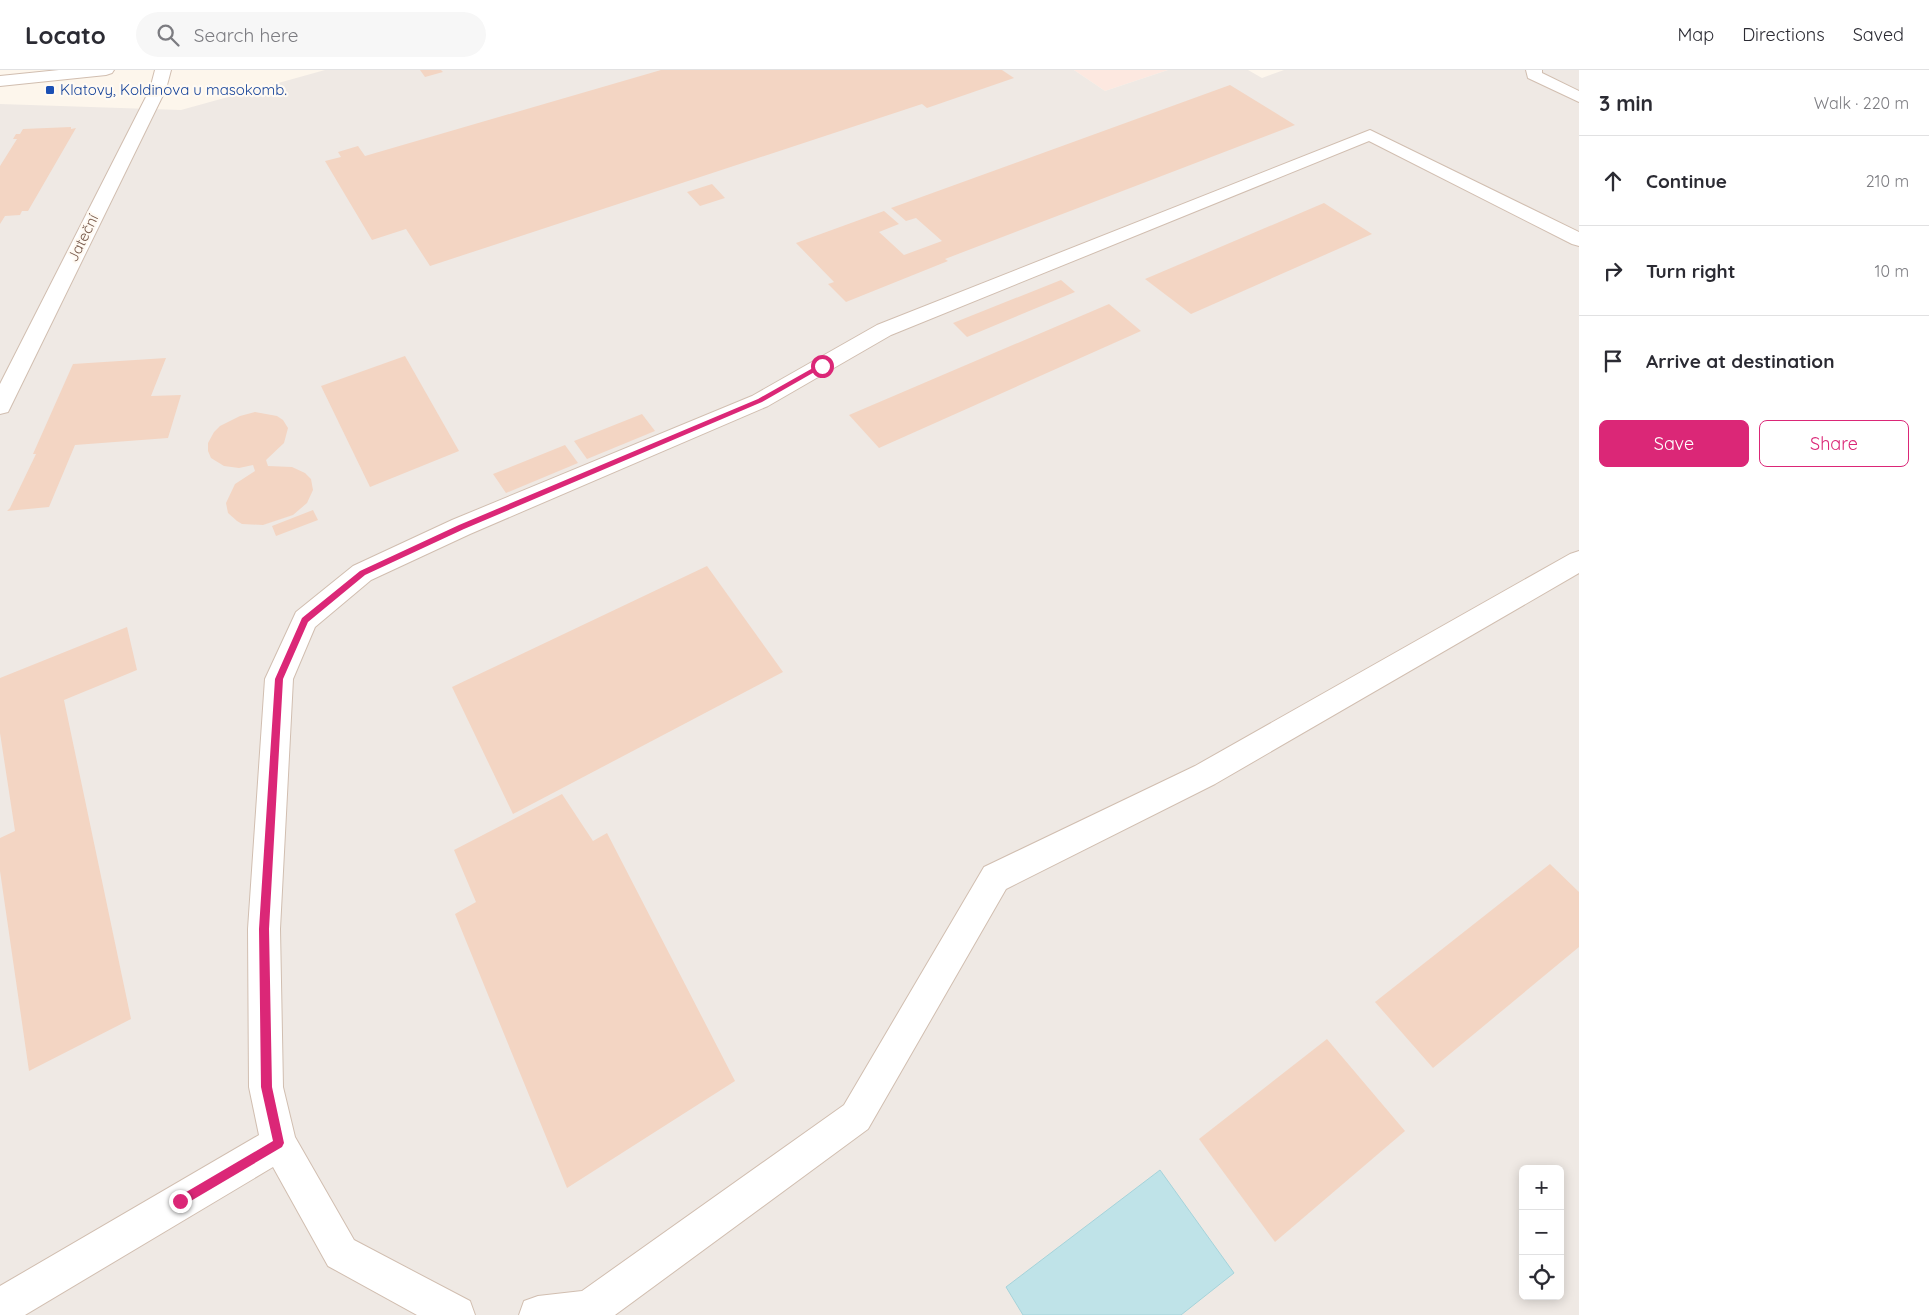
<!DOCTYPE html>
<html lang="en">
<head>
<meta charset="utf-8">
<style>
	:root { --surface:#fff; --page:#f7f7f7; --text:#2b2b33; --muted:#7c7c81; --line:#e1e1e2; --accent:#db2777 }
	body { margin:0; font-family:Quicksand,sans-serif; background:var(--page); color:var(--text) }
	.controls { position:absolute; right:15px; bottom:15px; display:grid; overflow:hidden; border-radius:8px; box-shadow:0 2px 12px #0003 }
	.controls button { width:45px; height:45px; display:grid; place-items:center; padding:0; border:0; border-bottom:1px solid var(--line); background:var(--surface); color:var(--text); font:25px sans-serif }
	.stop { position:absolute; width:15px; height:15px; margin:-11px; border:4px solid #db2777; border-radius:50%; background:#fff }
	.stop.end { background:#db2777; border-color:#fff; box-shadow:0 1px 5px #0008 }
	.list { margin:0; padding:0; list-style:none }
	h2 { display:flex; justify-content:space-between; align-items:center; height:65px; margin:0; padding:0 20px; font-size:21px }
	h2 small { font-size:16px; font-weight:400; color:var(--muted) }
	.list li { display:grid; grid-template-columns:32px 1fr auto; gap:15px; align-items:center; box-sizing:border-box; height:90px; padding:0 20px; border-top:1px solid var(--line) }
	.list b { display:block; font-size:19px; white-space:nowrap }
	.list em { font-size:16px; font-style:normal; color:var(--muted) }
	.actions { display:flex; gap:10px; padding:15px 20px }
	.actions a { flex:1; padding:11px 0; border:1px solid var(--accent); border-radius:8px; text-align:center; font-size:18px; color:var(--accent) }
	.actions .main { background:var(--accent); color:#fff }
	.icon { flex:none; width:28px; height:28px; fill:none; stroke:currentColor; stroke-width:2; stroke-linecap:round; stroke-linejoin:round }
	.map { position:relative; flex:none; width:1579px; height:1245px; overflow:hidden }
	header { display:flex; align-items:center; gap:30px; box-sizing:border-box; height:70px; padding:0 25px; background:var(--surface); border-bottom:1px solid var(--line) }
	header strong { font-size:24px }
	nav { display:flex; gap:28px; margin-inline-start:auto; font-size:18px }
	.search { width:350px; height:45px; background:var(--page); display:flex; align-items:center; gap:12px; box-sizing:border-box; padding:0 18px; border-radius:28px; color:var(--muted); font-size:19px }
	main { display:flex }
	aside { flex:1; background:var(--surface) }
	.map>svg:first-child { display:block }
</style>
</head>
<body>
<header>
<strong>Locato</strong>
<div class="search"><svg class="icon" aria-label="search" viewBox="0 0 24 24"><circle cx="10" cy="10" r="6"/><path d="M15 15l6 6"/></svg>Search here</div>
<nav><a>Map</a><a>Directions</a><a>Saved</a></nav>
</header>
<main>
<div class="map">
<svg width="1579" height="1245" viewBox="0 0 1579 1245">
	<rect width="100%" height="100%" fill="#fdf6ec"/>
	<path fill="#fde8e0" d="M1074,0H1168L1105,21Z"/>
	<path fill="#efe9e4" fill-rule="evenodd" d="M325,0H1074L1105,21L1168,0H1248L1262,8L1284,0H1579V1245H0V34L181,40ZM1523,1099H1560V1226H1523Z"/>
	<path fill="#bfe3e8" stroke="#a5d3da" d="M1160,1100L1234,1203L1181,1245H1023L1006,1217Z"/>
	<g fill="#f3d5c3">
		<path d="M420,0H441L443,2L425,7Z"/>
		<path d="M661,0H1002L1014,8L927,38L922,34L430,196L406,159L372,170L325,91L341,87L338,82L358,76L365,86Z"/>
		<path d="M1230,15L1295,55L945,189L948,191L846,232L828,214L834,212L796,173L884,141L899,154L879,162L904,185L942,171L916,148L906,151L891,138Z"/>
		<path d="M71,57V59L76,58L28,141H22L20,145L5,146L0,154V96L17,69H13L16,64H20L23,59Z"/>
		<path d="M712,114L725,128L700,136L687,122Z"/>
		<path d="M1324,133L1372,164L1191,244L1145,209Z"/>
		<path d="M1061,210L1075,222L967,267L953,253Z"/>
		<path d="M1109,234L1141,261L879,378L849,345Z"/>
		<path d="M405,286L459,381L370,417L321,316Z"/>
		<path d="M166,288L151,326L181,325L168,368L75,375L49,437L7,441L10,438L36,384H33L73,294Z"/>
		<path d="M255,342L277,346L283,350L288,358L284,373L266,390L268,396L292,397L305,403L311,409L313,420L307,433L293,445L263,455L242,454L237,451L228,443L226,433L235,414L255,401L253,395L239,398L224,396L211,388L208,381V373L214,362L220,356L240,346Z"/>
		<path d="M642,344L655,361L587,389L574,371Z"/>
		<path d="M565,375L578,393L506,423L493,404Z"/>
		<path d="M313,440L318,450L276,466L272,456Z"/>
		<path d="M707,496L783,602L513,744L452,617Z"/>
		<path d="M127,557L137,600L64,630L131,949L29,1001L0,801V768L15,761L0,663V608Z"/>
		<path d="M562,724L593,771L607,763L735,1011L567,1118L455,844L476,832L454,780Z"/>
		<path d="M1550,794L1579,822V877L1433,998L1375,932Z"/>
		<path d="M1327,969L1405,1061L1275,1172L1199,1069Z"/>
	</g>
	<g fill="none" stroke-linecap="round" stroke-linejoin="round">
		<defs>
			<g id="minor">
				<path d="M59,0H114L112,3L106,5L0,16V6Z"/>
				<path d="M155,0H171L166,19L11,336L8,342L0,344V314L150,19Z"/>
				<path d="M1526,0H1542V3L1579,21V32L1528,8Z"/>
				<path d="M1370,60L1579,162V176L1572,174L1369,71L891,265L768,336L470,464L371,510L315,557L293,609L280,859L283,1017L295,1067L354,1170L470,1231L475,1245H417L328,1196L273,1097L25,1245H0V1216L259,1065L249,1017L248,859L265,609L296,542L353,496L452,450L752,326L877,255Z"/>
				<path d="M1579,481V503L1215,714L1006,819L868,1059L615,1245H519L524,1231L538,1226L582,1221L844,1035L984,797L1195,696L1570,484Z"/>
			</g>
		</defs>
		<use href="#minor" stroke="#d1beb0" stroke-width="2"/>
		<use href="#minor" fill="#fff" fill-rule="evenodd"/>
	</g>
	<path fill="#db2777" d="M820,294L825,296L762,332L464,459L365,505L308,552L283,609L269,859L272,1017L284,1073L282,1077L184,1135L180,1137L176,1135L175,1131L176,1128L273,1071L261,1017L259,859L275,609L302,548L360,501L459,455L758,329Z"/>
	<rect fill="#1a4fb4" stroke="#fffaf3" stroke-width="2" x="45" y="15" width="10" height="10" rx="2.5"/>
	<g text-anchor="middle" stroke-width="4.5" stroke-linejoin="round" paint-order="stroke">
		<g font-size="15" fill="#164399" stroke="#fffaf3" text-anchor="start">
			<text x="60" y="25">Klatovy, Koldinova u masokomb.</text>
		</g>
		<g font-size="15" fill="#7a5c4d" stroke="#fffaf3">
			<text transform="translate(83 168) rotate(-64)" y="5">Jateční</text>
		</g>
	</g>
</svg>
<div class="controls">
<button>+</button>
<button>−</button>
<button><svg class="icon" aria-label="locate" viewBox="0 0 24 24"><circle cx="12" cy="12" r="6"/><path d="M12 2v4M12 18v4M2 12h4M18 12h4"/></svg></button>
</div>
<div class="stop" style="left:822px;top:296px"></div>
<div class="stop end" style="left:180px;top:1131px"></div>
</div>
<aside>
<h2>3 min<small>Walk · 220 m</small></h2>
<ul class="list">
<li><svg class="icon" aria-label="ahead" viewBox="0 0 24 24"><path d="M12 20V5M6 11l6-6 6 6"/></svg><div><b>Continue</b></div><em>210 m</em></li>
<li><svg class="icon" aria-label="right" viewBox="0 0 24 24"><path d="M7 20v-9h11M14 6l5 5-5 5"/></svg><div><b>Turn right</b></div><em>10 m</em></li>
<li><svg class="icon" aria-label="arrive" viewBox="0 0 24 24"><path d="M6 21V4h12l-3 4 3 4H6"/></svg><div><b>Arrive at destination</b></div></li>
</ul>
<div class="actions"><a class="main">Save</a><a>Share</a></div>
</aside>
</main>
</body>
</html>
